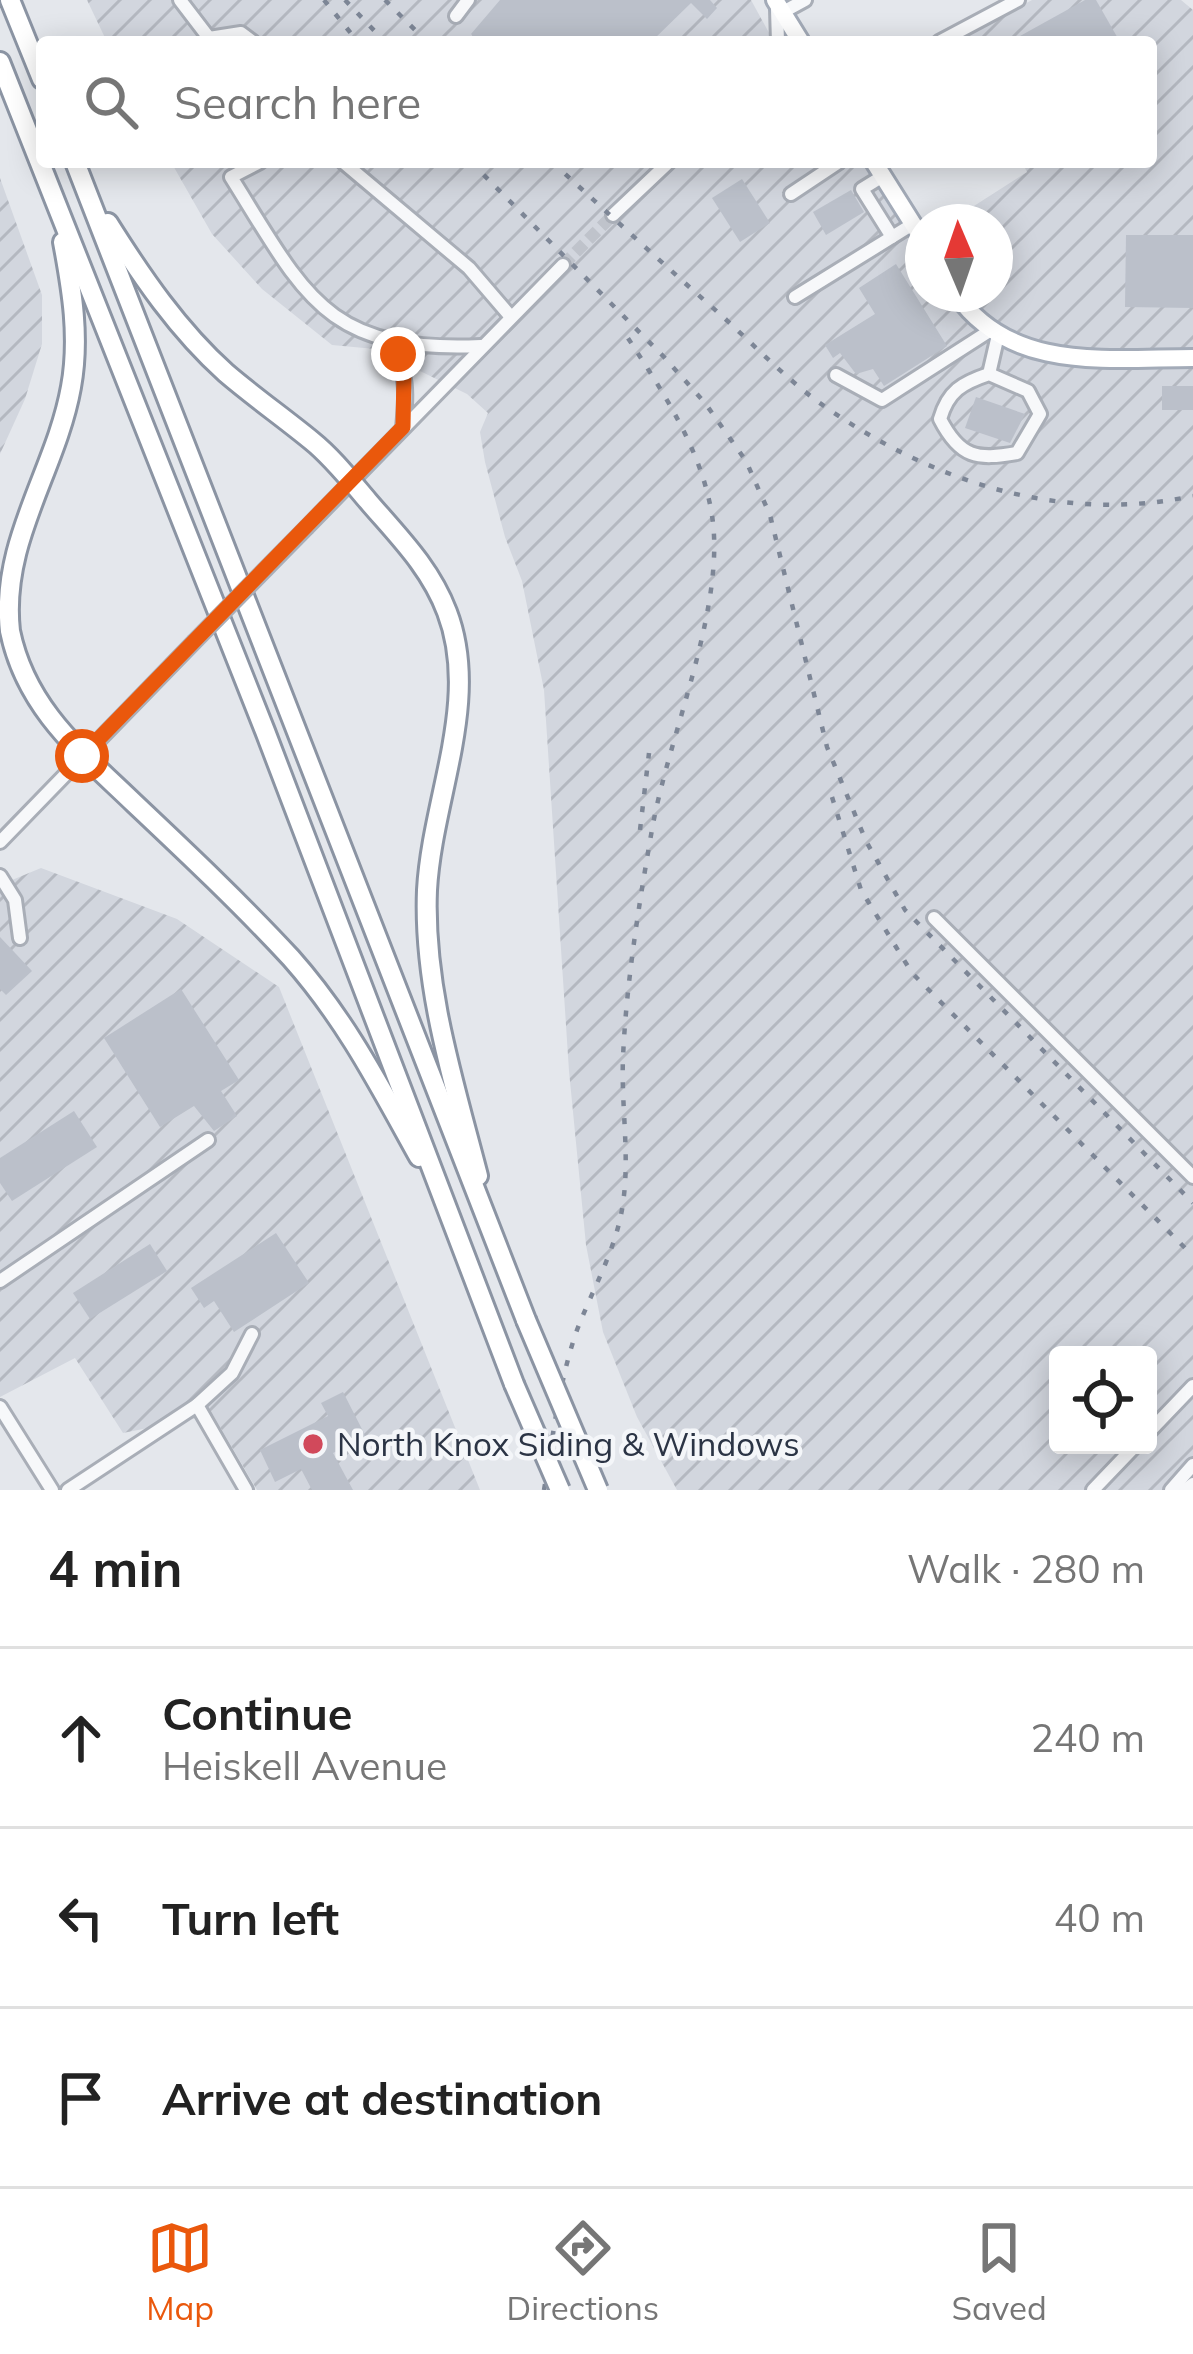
<!DOCTYPE html>
<html lang="en">
<head>
<meta charset="utf-8">
<style>
	:root { --surface:#fff; --page:#f2f2f2; --text:#222; --muted:#767676; --line:#e0e0e0; --accent:#ea580c }
	body { margin:0; font-family:Mulish,sans-serif; background:var(--page); color:var(--text) }
	.controls { position:absolute; right:36px; bottom:36px; display:grid; overflow:hidden; border-radius:12px; box-shadow:0 6px 30px #0003 }
	.controls button { width:108px; height:108px; display:grid; place-items:center; padding:0; border:0; border-bottom:3px solid var(--line); background:var(--surface); color:var(--text); font:60px sans-serif }
	.compass { position:absolute; left:905px; top:204px; width:108px; height:108px; border-radius:50%; background:var(--surface); box-shadow:0 6px 30px #0003; rotate:358deg }
	.stop { position:absolute; width:36px; height:36px; margin:-27px; border:9px solid #ea580c; border-radius:50%; background:#fff }
	.stop.end { background:#ea580c; border-color:#fff; box-shadow:0 3px 12px #0008 }
	.list { margin:0; padding:0; list-style:none }
	h2 { display:flex; justify-content:space-between; align-items:center; height:156px; margin:0; padding:0 48px; font-size:51px }
	h2 small { font-size:39px; font-weight:400; color:var(--muted) }
	.list li { display:grid; grid-template-columns:78px 1fr auto; gap:36px; align-items:center; box-sizing:border-box; height:180px; padding:0 48px; border-top:3px solid var(--line) }
	.list b { display:block; font-size:45px; white-space:nowrap }
	.list p { margin:0; font-size:39px; white-space:nowrap; color:var(--muted) }
	.list em { font-size:39px; font-style:normal; color:var(--muted) }
	.icon { flex:none; width:66px; height:66px; fill:none; stroke:currentColor; stroke-width:2; stroke-linecap:round; stroke-linejoin:round }
	.map { position:relative; flex:none; width:1193px; height:1490px; overflow:hidden }
	.search { position:absolute; background:var(--surface); box-shadow:0 6px 30px #0003; left:36px; right:36px; top:36px; height:132px; display:flex; align-items:center; gap:30px; box-sizing:border-box; padding:0 42px; border-radius:12px; color:var(--muted); font-size:45px }
	.sheet { height:696px; background:var(--surface) }
	nav { display:flex; justify-content:space-around; align-items:center; box-sizing:border-box; height:168px; border-top:3px solid var(--line); background:var(--surface); font-size:33px; color:var(--muted) }
	nav a { display:grid; justify-items:center; gap:6px }
	nav .on { color:var(--accent) }
	.map>svg:first-child { display:block }
</style>
</head>
<body>
<div class="map">
<svg width="1193" height="1490" viewBox="0 0 1193 1490">
	<defs>
		<pattern id="industrial-furrows" width="10" height="10" patternUnits="userSpaceOnUse" patternTransform="scale(3)"><rect width="10" height="10" fill="#d2d6de"/><path d="M-1 1l2-2M0 10L10 0M9 11l2-2" fill="none" stroke="#b4b8c0"/></pattern>
	</defs>
	<rect width="100%" height="100%" fill="#e4e7ec"/>
	<g fill="url(#industrial-furrows)" fill-rule="evenodd">
		<path d="M87,0H751L774,42H107Z"/>
		<path d="M1032,0H1181L1193,10V1490H677L637,1417L603,1332L586,1245L569,1071L544,690L522,581L505,537L485,462L480,432L488,413L467,394L375,349L332,345L262,289L212,234L171,162H863L914,243L923,238V294H995V222H949L1027,172L1022,162H1151V42H955ZM1058,1355H1148V1445H1058Z"/>
		<path d="M0,178L42,295V344L25,399L0,454Z"/>
		<path d="M41,868L177,919L279,987L480,1490H257L213,1415L123,1433L75,1358L0,1397V885Z"/>
	</g>
	<g fill="#bbc0ca">
		<path d="M500,0H710L717,8L707,19L691,3L651,42H479L471,34Z"/>
		<path d="M1085,0H1096L1120,42H1009Z"/>
		<path d="M742,179L770,223L740,242L712,198Z"/>
		<path d="M851,190L864,212L826,235L813,212Z"/>
		<path d="M1126,235H1193V308L1125,307Z"/>
		<path d="M896,264L947,346L884,386L873,369L856,374L840,353L833,358L825,345L875,314L859,288Z"/>
		<rect x="1162" y="386" width="31" height="24"/>
		<path d="M976,397L1025,414L1010,443L965,428Z"/>
		<path d="M0,937L32,971L6,995L0,989Z"/>
		<path d="M181,989L239,1080L221,1091L237,1116L214,1131L194,1106L160,1127L104,1038Z"/>
		<path d="M74,1111L97,1147L12,1201L0,1183V1158Z"/>
		<path d="M276,1233L309,1283L234,1332L214,1301L204,1308L191,1288Z"/>
		<path d="M150,1244L167,1271L90,1319L73,1293Z"/>
		<path d="M343,1392L366,1437L333,1453L353,1490H312L301,1469L275,1482L260,1450L328,1416L321,1403Z"/>
	</g>
	<g fill="none" stroke-linecap="round" stroke-linejoin="round">
		<path stroke="#bfc3cb" stroke-width="12" stroke-dasharray="12 6" stroke-linecap="butt" d="M563,265L613,215"/>
		<defs>
			<g id="minor">
				<path d="M180,0L209,38L205,42"/>
				<path d="M777,9L778,42"/>
				<path d="M783,12L805,0"/>
				<path d="M456,16L468,0"/>
				<path d="M209,38L241,33L253,42"/>
				<path d="M939,42L1018,0"/>
				<path d="M260,162L231,177C305,295 325,353 481,346"/>
				<path d="M343,162L469,268L511,317"/>
				<path d="M883,176L862,189L892,237"/>
				<path d="M791,194L839,162"/>
				<path d="M613,215L669,162"/>
				<path d="M795,297L913,224"/>
				<path d="M380,338C409,365 407,390 403,427"/>
				<path d="M989,374C962,383 948,391 940,419C960,458 977,460 1017,453L1040,414L1028,391L989,374L998,335"/>
				<path d="M836,375L882,400L991,330"/>
				<path d="M307,527L563,265"/>
				<path d="M0,842L194,642"/>
				<path d="M0,876L15,900L20,938"/>
				<path d="M934,918L1193,1177"/>
				<path d="M0,1281L208,1140"/>
				<path d="M197,1405L246,1490"/>
				<path d="M0,1407L52,1490"/>
				<path d="M1148,1433L1193,1386"/>
				<path d="M68,1490L197,1405L232,1373L252,1334"/>
				<path d="M1093,1490L1136,1445"/>
				<path d="M1171,1490L1193,1465"/>
				<path d="M1185,1490L1193,1484"/>
			</g>
			<g id="major">
				<path d="M775,0L801,42"/>
				<path d="M874,162L923,240"/>
				<path d="M956,294C1011,373 1109,358 1193,358"/>
			</g>
			<g id="highway">
				<path d="M10,0L42,79"/>
				<path d="M0,62L265,731L514,1384"/>
				<path d="M75,162L526,1320"/>
				<path d="M108,223C142,277 178,330 226,373C254,397 284,418 312,441C333,458 350,480 368,501C398,536 430,567 447,612C481,701 432,798 427,890C423,987 454,1083 478,1176"/>
				<path d="M63,242C72,290 80,338 71,387C56,471 0,541 10,631C26,709 81,752 135,804C188,854 242,905 291,958C346,1020 379,1085 419,1157"/>
			</g>
		</defs>
		<use href="#minor" stroke="#a9aeb7" stroke-width="18"/>
		<use href="#major" stroke="#a3abb8" stroke-width="22"/>
		<use href="#highway" stroke="#8b94a3" stroke-width="24"/>
		<use href="#minor" stroke="#f7f8fa" stroke-width="12"/>
		<use href="#major" stroke="#fff" stroke-width="16"/>
		<use href="#highway" stroke="#fff" stroke-width="18"/>
		<g stroke="#7d8696" stroke-width="4.5" stroke-dasharray="6 12" stroke-linecap="butt">
			<path d="M324,0L358,42"/>
			<path d="M345,0L385,42"/>
			<path d="M385,0L427,42"/>
			<path d="M471,162L664,357L705,403L746,461L770,515L827,747L866,841L905,910L1193,1203"/>
			<path d="M552,162C608,213 664,265 721,315C754,345 787,380 824,406C933,482 1060,524 1193,496"/>
			<path d="M832,797L861,890L912,973L1193,1256"/>
			<path d="M640,830L649,753"/>
			<path d="M544,1490C553,1437 559,1381 577,1330C593,1288 617,1248 623,1203C630,1155 621,1106 623,1058C626,984 640,897 653,824C670,734 723,612 713,523C705,454 663,392 626,335"/>
		</g>
		<defs>
			<path id="minor-bridge" d="M194,642L307,527"/>
			<g id="highway-bridge">
				<path d="M526,1320L598,1490"/>
				<path d="M514,1384L560,1490"/>
			</g>
		</defs>
		<use href="#minor-bridge" stroke="#a9aeb7" stroke-width="18" stroke-linecap="butt"/>
		<use href="#highway-bridge" stroke="#8b94a3" stroke-width="24" stroke-linecap="butt"/>
		<use href="#minor-bridge" stroke="#f7f8fa" stroke-width="12"/>
		<use href="#highway-bridge" stroke="#fff" stroke-width="18"/>
	</g>
	<g fill="none" stroke-linecap="round" stroke-linejoin="round">
		<path stroke="#ea580c" stroke-width="15" d="M82,756L403,427L404,371L398,354"/>
	</g>
	<circle fill="#d1495b" stroke="#f4f6f9" stroke-width="4.5" cx="313" cy="1444" r="12"/>
	<g text-anchor="middle" stroke-width="9" stroke-linejoin="round" paint-order="stroke">
		<g font-size="33" fill="#2b3445" stroke="#f4f6f9" text-anchor="start">
			<text x="337" y="1456">North Knox Siding &amp; Windows</text>
		</g>
	</g>
</svg>
<div class="controls">
<button><svg class="icon" aria-label="locate" viewBox="0 0 24 24"><circle cx="12" cy="12" r="6"/><path d="M12 2v4M12 18v4M2 12h4M18 12h4"/></svg></button>
</div>
<svg class="compass" viewBox="-18 -18 36 36"><path d="M0-13l5 13h-10z" fill="#e53935"/><path d="M0 13l5-13h-10z" fill="#767676"/></svg>
<div class="stop" style="left:82px;top:756px"></div>
<div class="stop end" style="left:398px;top:354px"></div>
<div class="search"><svg class="icon" aria-label="search" viewBox="0 0 24 24"><circle cx="10" cy="10" r="6"/><path d="M15 15l6 6"/></svg>Search here</div>
</div>
<section class="sheet">
<h2>4 min<small>Walk · 280 m</small></h2>
<ul class="list">
<li><svg class="icon" aria-label="ahead" viewBox="0 0 24 24"><path d="M12 20V5M6 11l6-6 6 6"/></svg><div><b>Continue</b><p>Heiskell Avenue</p></div><em>240 m</em></li>
<li><svg class="icon" aria-label="left" viewBox="0 0 24 24"><path d="M17 20v-9H6M10 6l-5 5 5 5"/></svg><div><b>Turn left</b></div><em>40 m</em></li>
<li><svg class="icon" aria-label="arrive" viewBox="0 0 24 24"><path d="M6 21V4h12l-3 4 3 4H6"/></svg><div><b>Arrive at destination</b></div></li>
</ul>
</section>
<nav>
<a class="on"><svg class="icon" aria-label="map" viewBox="0 0 24 24"><path d="M3 6l6-2 6 2 6-2v14l-6 2-6-2-6 2zM9 4v14M15 6v14"/></svg>Map</a>
<a><svg class="icon" aria-label="directions" viewBox="0 0 24 24"><path d="M12 3l9 9-9 9-9-9zM9 14v-3h6M13 9l2 2-2 2"/></svg>Directions</a>
<a><svg class="icon" aria-label="saved" viewBox="0 0 24 24"><path d="M7 4h10v16l-5-4-5 4z"/></svg>Saved</a>
</nav>
</body>
</html>
